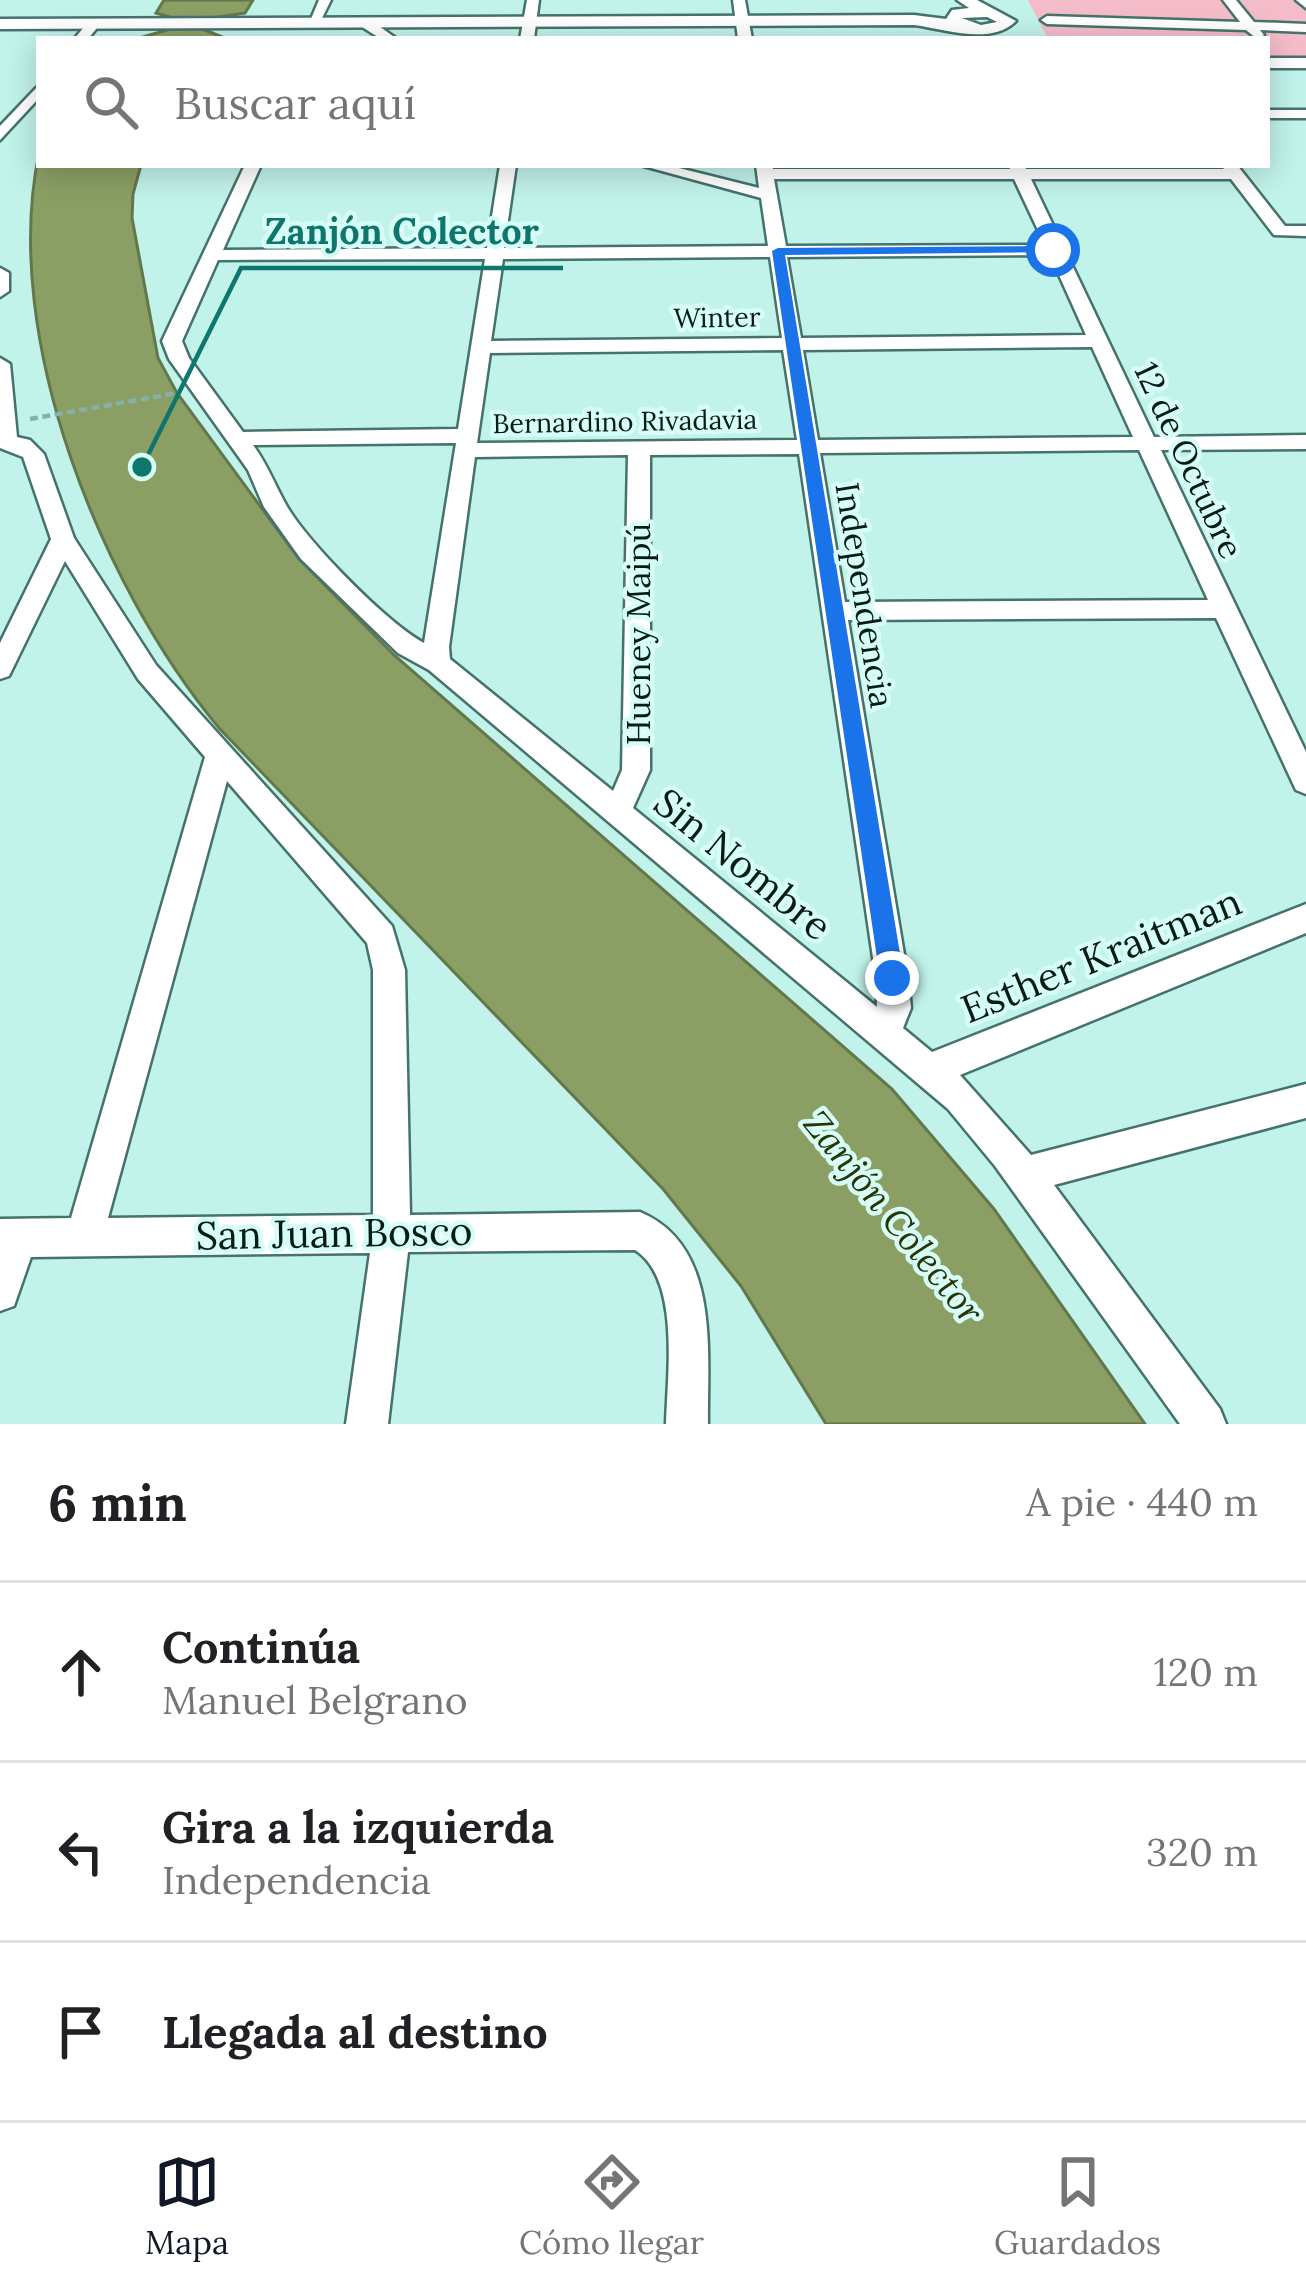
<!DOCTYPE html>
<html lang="es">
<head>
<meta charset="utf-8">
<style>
	:root { --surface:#fff; --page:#f6f6f6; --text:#202124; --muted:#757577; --line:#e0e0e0; --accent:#111827 }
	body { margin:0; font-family:Lora,serif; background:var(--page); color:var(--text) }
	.stop { position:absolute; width:36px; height:36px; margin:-27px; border:9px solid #1a73e8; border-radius:50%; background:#fff }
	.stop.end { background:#1a73e8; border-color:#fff; box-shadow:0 3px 12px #0008 }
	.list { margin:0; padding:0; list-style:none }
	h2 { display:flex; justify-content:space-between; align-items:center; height:156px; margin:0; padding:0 48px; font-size:51px }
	h2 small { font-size:39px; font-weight:400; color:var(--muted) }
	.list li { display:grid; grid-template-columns:78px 1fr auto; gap:36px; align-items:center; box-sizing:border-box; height:180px; padding:0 48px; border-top:3px solid var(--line) }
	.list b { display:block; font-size:45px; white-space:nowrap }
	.list p { margin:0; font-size:39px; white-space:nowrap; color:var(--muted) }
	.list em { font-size:39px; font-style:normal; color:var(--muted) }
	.icon { flex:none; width:66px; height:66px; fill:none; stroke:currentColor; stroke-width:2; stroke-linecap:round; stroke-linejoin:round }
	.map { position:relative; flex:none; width:1306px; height:1424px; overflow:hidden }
	.search { position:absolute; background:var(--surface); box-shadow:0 6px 30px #0003; left:36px; right:36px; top:36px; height:132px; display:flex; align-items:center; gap:30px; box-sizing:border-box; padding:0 42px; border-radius:0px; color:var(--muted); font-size:45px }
	.sheet { height:696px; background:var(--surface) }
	nav { display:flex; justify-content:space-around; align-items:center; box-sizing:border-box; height:168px; border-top:3px solid var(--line); background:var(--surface); font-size:33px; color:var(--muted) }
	nav a { display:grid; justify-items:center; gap:6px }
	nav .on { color:var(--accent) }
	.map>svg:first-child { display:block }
</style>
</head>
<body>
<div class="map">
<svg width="1306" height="1424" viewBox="0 0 1306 1424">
	<rect width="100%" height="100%" fill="#c1f3ea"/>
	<path fill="#f4bcc9" d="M1028,0H1306V59H1267V39H1048Z"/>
	<g fill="#8b9f64" stroke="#63774d" stroke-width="3">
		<path d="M164,0H253L245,13L206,19L200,28L227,39H136L174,28L180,20L156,13Z"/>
		<path d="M39,153V165H141L133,194L132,218L158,358L177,393L299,559L394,655L892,1089L994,1209L1145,1424H826L741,1286L663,1189L219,728C102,587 0,338 39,153Z"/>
	</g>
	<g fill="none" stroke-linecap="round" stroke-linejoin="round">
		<defs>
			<g id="minor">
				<path d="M319,0H331L318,26H308Z"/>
				<path d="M527,0H539L534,39H520Z"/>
				<path d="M733,0H745L752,39H738Z"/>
				<path d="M1223,0H1236L1254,22L1306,24V32L1260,30L1264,35L1257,39L1246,30L1047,24L1041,20L1047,16L1240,22Z"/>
				<path d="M1296,0H1306V8Z"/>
				<path d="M359,19H369L397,39H381L359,25Z"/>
				<path d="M90,20L101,23L88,39H74Z"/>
				<path d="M39,85V98L0,140V126Z"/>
				<rect x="1267" y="110" width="39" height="8"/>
				<path d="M245,165H261L223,250L487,248L500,165H516L504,248L768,246L761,198L640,165H667L759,188L756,165H772L773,169H1010L1008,165H1024L1026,169H1224L1221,165H1237L1285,226H1306V236L1274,235L1231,179H1031L1154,437L1306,435V449L1161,450L1306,752V794L1296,790L1216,618L848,620L908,978L911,1008L903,1028L932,1052L1306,904V933L960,1075L1031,1155L1306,1084V1118L1054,1185L1220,1409L1226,1424H1180L995,1166L948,1109L429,670L398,653L301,559L264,507L248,470L169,359L162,341ZM774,179H1014L1045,245L786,246ZM1050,255L1086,335L801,338L787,257ZM770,257L782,338L491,341L503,259ZM485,259L458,429L243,432L189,358L182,341L218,260ZM1092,347L1133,437L818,440L803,350ZM783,350L797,440L477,443L490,353ZM456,443L424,643C387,623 305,540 285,503C274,483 267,464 253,445ZM1139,450L1208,600L845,602L820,453ZM799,454L876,978L877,1007L633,808L650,770V455ZM628,455L622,770L613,791L450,659L449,647L475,457Z"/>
				<path d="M0,268L9,273V291L0,297Z"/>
				<path d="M0,358L10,364L17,437L30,440L44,454L74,538L156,665L392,926L405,970L410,1215L640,1212C721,1246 707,1352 708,1424H666C667,1376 681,1279 635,1250L408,1252L388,1424H346L370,1253L31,1257L14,1306L0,1311V1219L71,1218L205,757L138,679L65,561L9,676L0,679V643L51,539L23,457L0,448ZM227,781L367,943L373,970V1215L108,1218Z"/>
			</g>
			<g id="major">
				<path d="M957,0H977L1016,21C991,46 945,29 914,25L0,29V19L914,15L946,19L952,10L969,8ZM987,17L997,22L981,25L962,18Z"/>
				<rect x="1267" y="58" width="39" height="10"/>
			</g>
		</defs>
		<use href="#minor" stroke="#45736c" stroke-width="5"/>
		<use href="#major" stroke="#45736c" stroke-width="5"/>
		<path stroke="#87b0a9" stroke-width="4.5" stroke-dasharray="8 4.5" stroke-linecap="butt" d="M30,419L177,393"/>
		<use href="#minor" fill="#fff" fill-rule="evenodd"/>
		<use href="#major" fill="#fff" fill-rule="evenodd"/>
	</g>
	<path fill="#1a73e8" d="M1053,246L1057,252L785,255L904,978L892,989L880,978L772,251L778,248Z"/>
	<g text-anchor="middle" stroke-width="9" stroke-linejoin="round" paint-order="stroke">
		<g font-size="27" fill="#071b18" stroke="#d6fef7">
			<text transform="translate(717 318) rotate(-1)" y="9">Winter</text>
			<text transform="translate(625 422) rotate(-1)" y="9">Bernardino Rivadavia</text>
		</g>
		<g font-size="33" fill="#071b18" stroke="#d6fef7">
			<text transform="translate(1189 460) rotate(65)" y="12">12 de Octubre</text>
			<text transform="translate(865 595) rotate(81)" y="12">Independencia</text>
			<text transform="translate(638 634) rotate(-90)" y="12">Hueney Maipú</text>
		</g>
		<g font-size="36" font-style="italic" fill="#283405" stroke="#d6fef7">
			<text transform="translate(894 1217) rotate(51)" y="13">Zanjón Colector</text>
		</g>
		<g font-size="39" fill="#071b18" stroke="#d6fef7">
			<text transform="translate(743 864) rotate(39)" y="14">Sin Nombre</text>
			<text transform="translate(1101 955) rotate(-22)" y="14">Esther Kraitman</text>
			<text transform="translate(334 1233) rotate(-1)" y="14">San Juan Bosco</text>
		</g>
	</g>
	<path fill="none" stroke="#0f766e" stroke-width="4.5" d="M142 467L241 268H563"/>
	<circle fill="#0f766e" stroke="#d6fef7" stroke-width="4.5" cx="142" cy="467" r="12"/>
	<g font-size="36" text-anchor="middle" font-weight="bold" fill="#0f766e" stroke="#d6fef7" stroke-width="9" stroke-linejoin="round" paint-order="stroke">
		<text x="402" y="244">Zanjón Colector</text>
	</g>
</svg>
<div class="stop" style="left:1053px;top:250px"></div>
<div class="stop end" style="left:892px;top:978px"></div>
<div class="search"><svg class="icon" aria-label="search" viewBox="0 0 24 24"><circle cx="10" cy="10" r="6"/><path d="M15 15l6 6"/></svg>Buscar aquí</div>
</div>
<section class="sheet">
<h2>6 min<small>A pie · 440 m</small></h2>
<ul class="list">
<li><svg class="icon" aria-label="ahead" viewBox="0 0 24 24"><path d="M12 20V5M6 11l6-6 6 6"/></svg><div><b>Continúa</b><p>Manuel Belgrano</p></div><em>120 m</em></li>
<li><svg class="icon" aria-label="left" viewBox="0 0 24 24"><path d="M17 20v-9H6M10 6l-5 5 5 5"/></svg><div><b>Gira a la izquierda</b><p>Independencia</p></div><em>320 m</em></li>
<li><svg class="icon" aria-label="arrive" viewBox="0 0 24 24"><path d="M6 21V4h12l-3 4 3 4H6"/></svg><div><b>Llegada al destino</b></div></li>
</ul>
</section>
<nav>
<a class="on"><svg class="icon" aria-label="map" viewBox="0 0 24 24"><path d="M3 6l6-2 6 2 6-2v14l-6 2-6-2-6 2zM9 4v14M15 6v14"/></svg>Mapa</a>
<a><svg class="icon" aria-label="directions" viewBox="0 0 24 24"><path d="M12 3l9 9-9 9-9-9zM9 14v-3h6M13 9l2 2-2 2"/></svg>Cómo llegar</a>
<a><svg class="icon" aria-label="saved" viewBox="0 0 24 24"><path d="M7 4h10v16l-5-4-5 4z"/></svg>Guardados</a>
</nav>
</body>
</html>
